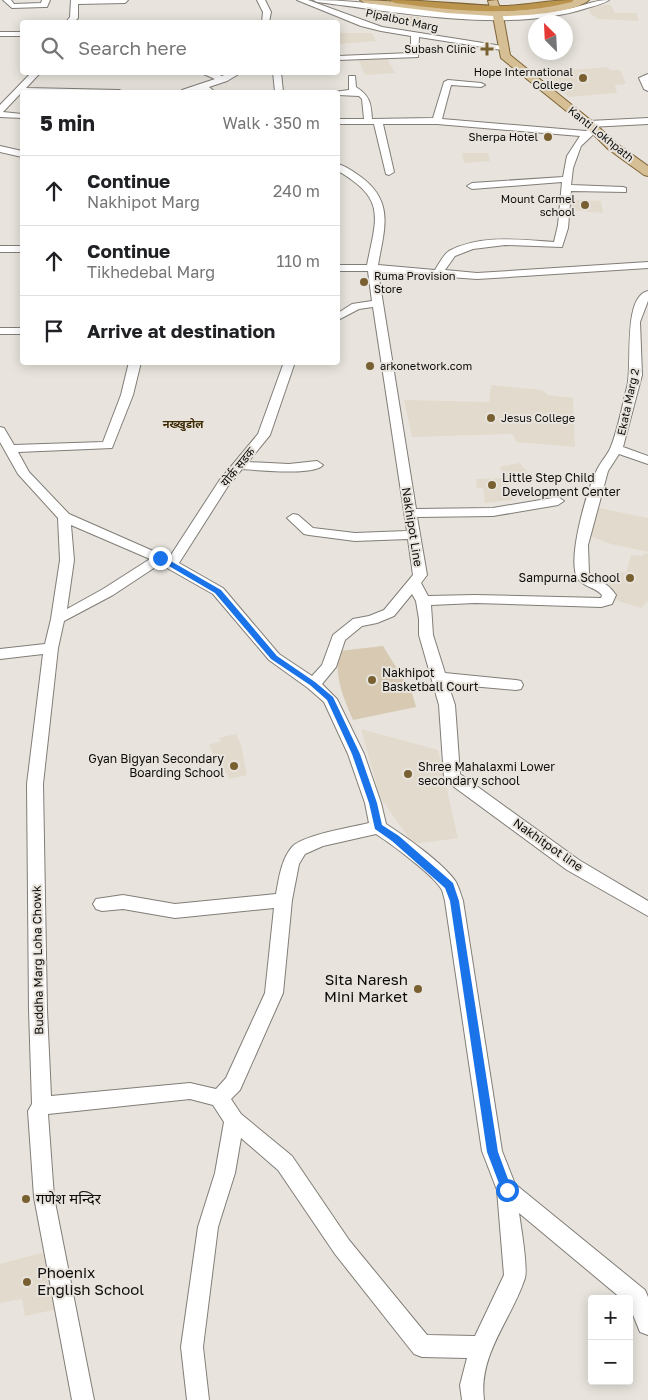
<!DOCTYPE html>
<html lang="en">
<head>
<meta charset="utf-8">
<style>
	:root { --surface:#fff; --page:#f2f2f2; --text:#202124; --muted:#757577; --line:#e0e0e0 }
	body { margin:0; font-family:"Golos Text","Noto Sans Devanagari",sans-serif; background:var(--page); color:var(--text) }
	.controls { position:absolute; right:15px; bottom:15px; display:grid; overflow:hidden; border-radius:5px; box-shadow:0 2px 12px #0003 }
	.controls button { width:45px; height:45px; display:grid; place-items:center; padding:0; border:0; border-bottom:1px solid var(--line); background:var(--surface); color:var(--text); font:25px sans-serif }
	.compass { position:absolute; left:528px; top:15px; width:45px; height:45px; border-radius:50%; background:var(--surface); box-shadow:0 2px 12px #0003; rotate:336deg }
	.stop { position:absolute; width:15px; height:15px; margin:-11px; border:4px solid #1a73e8; border-radius:50%; background:#fff }
	.stop.end { background:#1a73e8; border-color:#fff; box-shadow:0 1px 5px #0008 }
	.list { margin:0; padding:0; list-style:none }
	h2 { display:flex; justify-content:space-between; align-items:center; height:65px; margin:0; padding:0 20px; font-size:21px }
	h2 small { font-size:16px; font-weight:400; color:var(--muted) }
	.list li { display:grid; grid-template-columns:32px 1fr auto; gap:15px; align-items:center; box-sizing:border-box; height:70px; padding:0 20px; border-top:1px solid var(--line) }
	.list b { display:block; font-size:19px; white-space:nowrap }
	.list p { margin:0; font-size:16px; white-space:nowrap; color:var(--muted) }
	.list em { font-size:16px; font-style:normal; color:var(--muted) }
	.icon { flex:none; width:28px; height:28px; fill:none; stroke:currentColor; stroke-width:2; stroke-linecap:round; stroke-linejoin:round }
	.map { position:relative; flex:none; width:648px; height:1400px; overflow:hidden }
	.search { position:absolute; background:var(--surface); box-shadow:0 2px 12px #0003; left:20px; top:20px; width:320px; height:55px; display:flex; align-items:center; gap:12px; box-sizing:border-box; padding:0 18px; border-radius:5px; color:var(--muted); font-size:19px }
	.panel { position:absolute; background:var(--surface); box-shadow:0 2px 12px #0003; left:20px; top:90px; width:320px; height:275px; border-radius:5px }
	.map>svg:first-child { display:block }
</style>
</head>
<body>
<div class="map">
<svg width="648" height="1400" viewBox="0 0 648 1400">
	<rect width="100%" height="100%" fill="#e8e4dd"/>
	<g fill="#e2dacc">
		<path d="M604,5H611L615,13H636L639,21L598,19L590,13L589,8Z"/>
		<path d="M344,33H372L376,41L338,44V34Z"/>
		<path d="M386,57L395,73L365,75L358,59Z"/>
		<path d="M606,67L611,70H620L626,84L615,85L617,93L569,97L536,73Z"/>
		<path d="M462,153H488L490,161L464,163Z"/>
		<path d="M568,199L601,201L603,213L568,210Z"/>
		<path d="M491,385L542,390L548,395L573,398L575,447L516,442L513,434L412,437L404,400L489,402Z"/>
		<path d="M520,463L532,478L507,482L513,500L485,503L483,488H477L476,479L507,478L499,467Z"/>
		<path d="M599,508L648,518V552L611,544L590,536Z"/>
		<path d="M645,553L648,554V601L641,608L618,601L611,591L608,582L616,570L626,573L631,555L642,556Z"/>
		<path d="M361,729L438,750L458,838L413,844L380,797Z"/>
		<path d="M236,734L241,745L247,775L229,779L218,756H214L209,745L221,741L219,738Z"/>
		<path d="M49,1251L58,1309L25,1316L22,1299L0,1303V1264Z"/>
	</g>
	<g fill="#d7c9b2">
		<path d="M386,15L418,17L424,20L417,24L379,19L381,16Z"/>
		<path d="M383,646L412,693L416,707L353,720C343,697 334,676 339,651Z"/>
	</g>
	<g fill="none" stroke-linecap="round" stroke-linejoin="round">
		<defs>
			<g id="minor">
				<path d="M3,0H11L14,4L41,3L42,0H50L47,7H44L12,8Z"/>
				<path d="M128,0L125,3L78,4V18L74,22H66L70,17L71,0Z"/>
				<path d="M257,0H265L271,12L269,22H262L263,12Z"/>
				<path d="M297,0H308L382,27L502,46L506,48L502,50L419,37L418,57L338,60V56L411,53V36L381,31L361,26Z"/>
				<path d="M313,0C375,0 437,14 500,15C523,15 548,13 572,8C585,5 595,0 609,0C603,4 594,6 587,8C508,34 399,12 317,2Z"/>
				<rect x="0" y="32" width="22" height="4"/>
				<path d="M32,72H41L26,88L119,90L123,92H22L3,112L22,114V118L0,117V105Z"/>
				<path d="M199,72H213L222,76L230,72H242L227,81L209,87L215,92H206L201,90L181,92L182,90L215,79Z"/>
				<path d="M273,72H281L283,92H275Z"/>
				<path d="M648,74V91L644,89L639,78Z"/>
				<path d="M349,76H355L356,87C370,96 371,103 372,119L433,118L444,82L448,80L481,83L485,85L481,87L451,85L442,119L586,131L595,126L599,129L581,146L573,168L571,185L623,187L626,188V192L571,191L568,228L562,247L505,245L473,249L455,256L445,270L477,273L648,262V268L477,279L378,272L416,509L493,508L558,497L564,501L558,505L493,516L417,517L427,575L421,583L428,596L475,595L601,598L602,595C595,587 582,586 578,579C566,561 587,491 596,472C599,464 606,457 610,449C618,430 622,407 627,387C633,366 622,297 648,291V301L640,322L642,375L623,447L648,456V464L619,454L608,471L588,545L589,574C600,582 607,582 616,595L612,604L601,607L475,603L431,605L433,635L445,673L516,680L521,681L523,685L521,689L516,690L448,684L455,705L460,774L579,860L648,901V916L567,870L446,781L444,777L439,705L419,635V619L416,601L412,594L394,616L377,623L362,626L345,640L336,667L322,684L337,699L364,754L381,803L386,824C405,836 443,863 456,882C459,888 461,895 463,901L502,1151L515,1184L645,1290L648,1297V1335L640,1332L629,1305V1299H622L519,1213C521,1227 528,1267 525,1278C512,1319 478,1354 484,1400H462L460,1385L467,1358L422,1357L414,1354L335,1254L278,1170L241,1138L235,1173L218,1227L203,1347L209,1400H187L181,1347L198,1227L215,1173L224,1122L213,1105L190,1099L48,1114L54,1197L94,1400H72L34,1197L28,1111L32,1104L29,1010L27,784L43,654L0,659V649L45,644L51,619L60,560L58,518L18,474L0,442V427L4,428L14,445L103,442L121,395L129,362H141L133,395L112,448L18,452L29,472L69,514L169,558L219,481L258,434L284,362H295L270,435L248,462L289,464L317,461L323,465C314,476 258,470 242,469L228,486L179,563L223,588L279,654L312,676L322,665L333,635L353,619L369,616L384,610L413,575L408,539L355,541L309,535L304,534L287,518L293,514L298,515L313,528L355,533L407,531L373,307L359,309L338,320V313L352,304L372,301L368,271H338V265H367C377,216 386,199 338,171V164C346,166 354,172 361,177C395,202 384,230 378,265L435,270C439,264 443,255 449,251C480,234 521,240 554,242L558,225L562,182L472,189L467,186L472,183L563,177L567,156L580,136L437,124H383L394,172L389,175L386,174L374,124H338V119H364L362,99L359,96L338,95V92H334L349,90ZM71,525L150,559L103,589L67,609L74,560ZM160,564L213,594L269,660L308,688L324,702L348,754L365,803L369,823C353,827 302,835 292,847C281,860 279,878 276,894L175,904L123,895L96,899L93,904L96,909L102,911L123,909L175,918L274,908L265,993L226,1078L216,1089L190,1083L51,1096L47,1010L43,784L58,648L64,621L113,595ZM376,834C390,843 435,876 442,890C443,893 444,897 445,901L482,1151L497,1190L504,1275L475,1336L427,1335L349,1240L292,1156L241,1114L231,1099L240,1090L283,993L292,900L299,864L305,854L323,846Z"/>
				<path d="M648,118V124L589,127L585,124L589,121Z"/>
				<path d="M0,146L22,151V157L0,152Z"/>
				<rect x="0" y="246" width="22" height="6"/>
				<rect x="0" y="328" width="22" height="6"/>
			</g>
			<path id="major" d="M360,0C404,0 447,9 491,10L488,1L497,0L501,11H503L531,9L574,0H589C574,13 523,16 503,16L510,55L593,122L616,143L648,166V176L644,175L608,149L585,126L501,58L493,16L447,13L365,3Z"/>
			<path id="highway" d="M390,0C427,0 464,5 501,6C525,6 549,0 573,0L572,2C513,17 455,11 395,3Z"/>
		</defs>
		<use href="#minor" stroke="#817d77" stroke-width="2"/>
		<use href="#major" stroke="#7e6436" stroke-width="2"/>
		<use href="#highway" stroke="#7e6436" stroke-width="2"/>
		<use href="#minor" fill="#fff" fill-rule="evenodd"/>
		<use href="#major" fill="#d6bf95" fill-rule="evenodd"/>
		<use href="#highway" fill="#bb944e" fill-rule="evenodd"/>
	</g>
	<path fill="#1a73e8" d="M157,556H162L221,590L277,656L315,682L333,697L360,754L377,803L382,825L399,836L453,883L459,901L498,1152L512,1190L511,1194L507,1196L503,1194L487,1152L450,901L445,888L392,841L375,829L369,803L352,754L327,700L310,685L271,659L215,593L157,559Z"/>
	<g fill="#796031" stroke="#e8e4dd" stroke-width="2">
		<path d="M484.5 41.5h5v5h5v5h-5v5h-5v-5h-5v-5h5z"/>
		<circle cx="583" cy="78" r="5"/>
		<circle cx="548" cy="137" r="5"/>
		<circle cx="585" cy="205" r="5"/>
		<circle cx="364" cy="282" r="5"/>
		<circle cx="370" cy="366" r="5"/>
		<circle cx="491" cy="418" r="5"/>
		<circle cx="492" cy="485" r="5"/>
		<circle cx="630" cy="578" r="5"/>
		<circle cx="372" cy="680" r="5"/>
		<circle cx="234" cy="766" r="5"/>
		<circle cx="408" cy="774" r="5"/>
		<circle cx="418" cy="989" r="5"/>
		<circle cx="26" cy="1199" r="5"/>
		<circle cx="27" cy="1282" r="5"/>
	</g>
	<g text-anchor="middle" stroke-width="4" stroke-linejoin="round" paint-order="stroke">
		<g font-size="11" fill="#0d0c0a" stroke="#e8e4dd">
			<text transform="translate(402 20) rotate(12)" y="4">Pipalbot Marg</text>
			<text transform="translate(601 134) rotate(39)" y="4">Kanti Lokhpath</text>
			<text transform="translate(628 402) rotate(-78)" y="4">Ekata Marg 2</text>
		</g>
		<g font-size="11" fill="#0d0c0a" stroke="#e8e4dd" text-anchor="end">
			<text x="476" y="53">Subash Clinic</text>
			<text x="573" y="76">Hope International<tspan x="573" dy="13">College</tspan></text>
			<text x="538" y="141">Sherpa Hotel</text>
			<text x="575" y="203">Mount Carmel<tspan x="575" dy="13">school</tspan></text>
			<text x="374" y="280" text-anchor="start">Ruma Provision<tspan x="374" dy="13">Store</tspan></text>
			<text x="380" y="370" text-anchor="start">arkonetwork.com</text>
			<text x="501" y="422" text-anchor="start">Jesus College</text>
		</g>
		<g font-size="11" font-weight="bold" fill="#3d2a02" stroke="#e8e4dd">
			<text x="183" y="428">नख्खुडोल</text>
		</g>
		<g font-size="12" fill="#0d0c0a" stroke="#e8e4dd">
			<text transform="translate(238 467) rotate(-51)" y="4">योर्क सडक</text>
			<text transform="translate(412 527) rotate(81)" y="4">Nakhipot Line</text>
			<text transform="translate(548 845) rotate(35)" y="4">Nakhitpot line</text>
			<text transform="translate(38 960) rotate(-91)" y="4">Buddha Marg Loha Chowk</text>
		</g>
		<g font-size="12" fill="#0d0c0a" stroke="#e8e4dd" text-anchor="start">
			<text x="502" y="482">Little Step Child<tspan x="502" dy="14">Development Center</tspan></text>
			<text x="620" y="582" text-anchor="end">Sampurna School</text>
			<text x="382" y="677">Nakhipot<tspan x="382" dy="14">Basketball Court</tspan></text>
			<text x="224" y="763" text-anchor="end">Gyan Bigyan Secondary<tspan x="224" dy="14">Boarding School</tspan></text>
			<text x="418" y="771">Shree Mahalaxmi Lower<tspan x="418" dy="14">secondary school</tspan></text>
		</g>
		<g font-size="15" fill="#0d0c0a" stroke="#e8e4dd" text-anchor="start">
			<text x="408" y="985" text-anchor="end">Sita Naresh<tspan x="408" dy="17">Mini Market</tspan></text>
			<text x="36" y="1204">गणेश मन्दिर</text>
			<text x="37" y="1278">Phoenix<tspan x="37" dy="17">English School</tspan></text>
		</g>
	</g>
</svg>
<div class="controls">
<button>+</button>
<button>−</button>
</div>
<svg class="compass" viewBox="-18 -18 36 36"><path d="M0-13l5 13h-10z" fill="#e53935"/><path d="M0 13l5-13h-10z" fill="#757577"/></svg>
<div class="stop" style="left:507px;top:1190px"></div>
<div class="stop end" style="left:160px;top:558px"></div>
<div class="search"><svg class="icon" aria-label="search" viewBox="0 0 24 24"><circle cx="10" cy="10" r="6"/><path d="M15 15l6 6"/></svg>Search here</div>
<section class="panel">
<h2>5 min<small>Walk · 350 m</small></h2>
<ul class="list">
<li><svg class="icon" aria-label="ahead" viewBox="0 0 24 24"><path d="M12 20V5M6 11l6-6 6 6"/></svg><div><b>Continue</b><p>Nakhipot Marg</p></div><em>240 m</em></li>
<li><svg class="icon" aria-label="ahead" viewBox="0 0 24 24"><path d="M12 20V5M6 11l6-6 6 6"/></svg><div><b>Continue</b><p>Tikhedebal Marg</p></div><em>110 m</em></li>
<li><svg class="icon" aria-label="arrive" viewBox="0 0 24 24"><path d="M6 21V4h12l-3 4 3 4H6"/></svg><div><b>Arrive at destination</b></div></li>
</ul>
</section>
</div>
</body>
</html>
